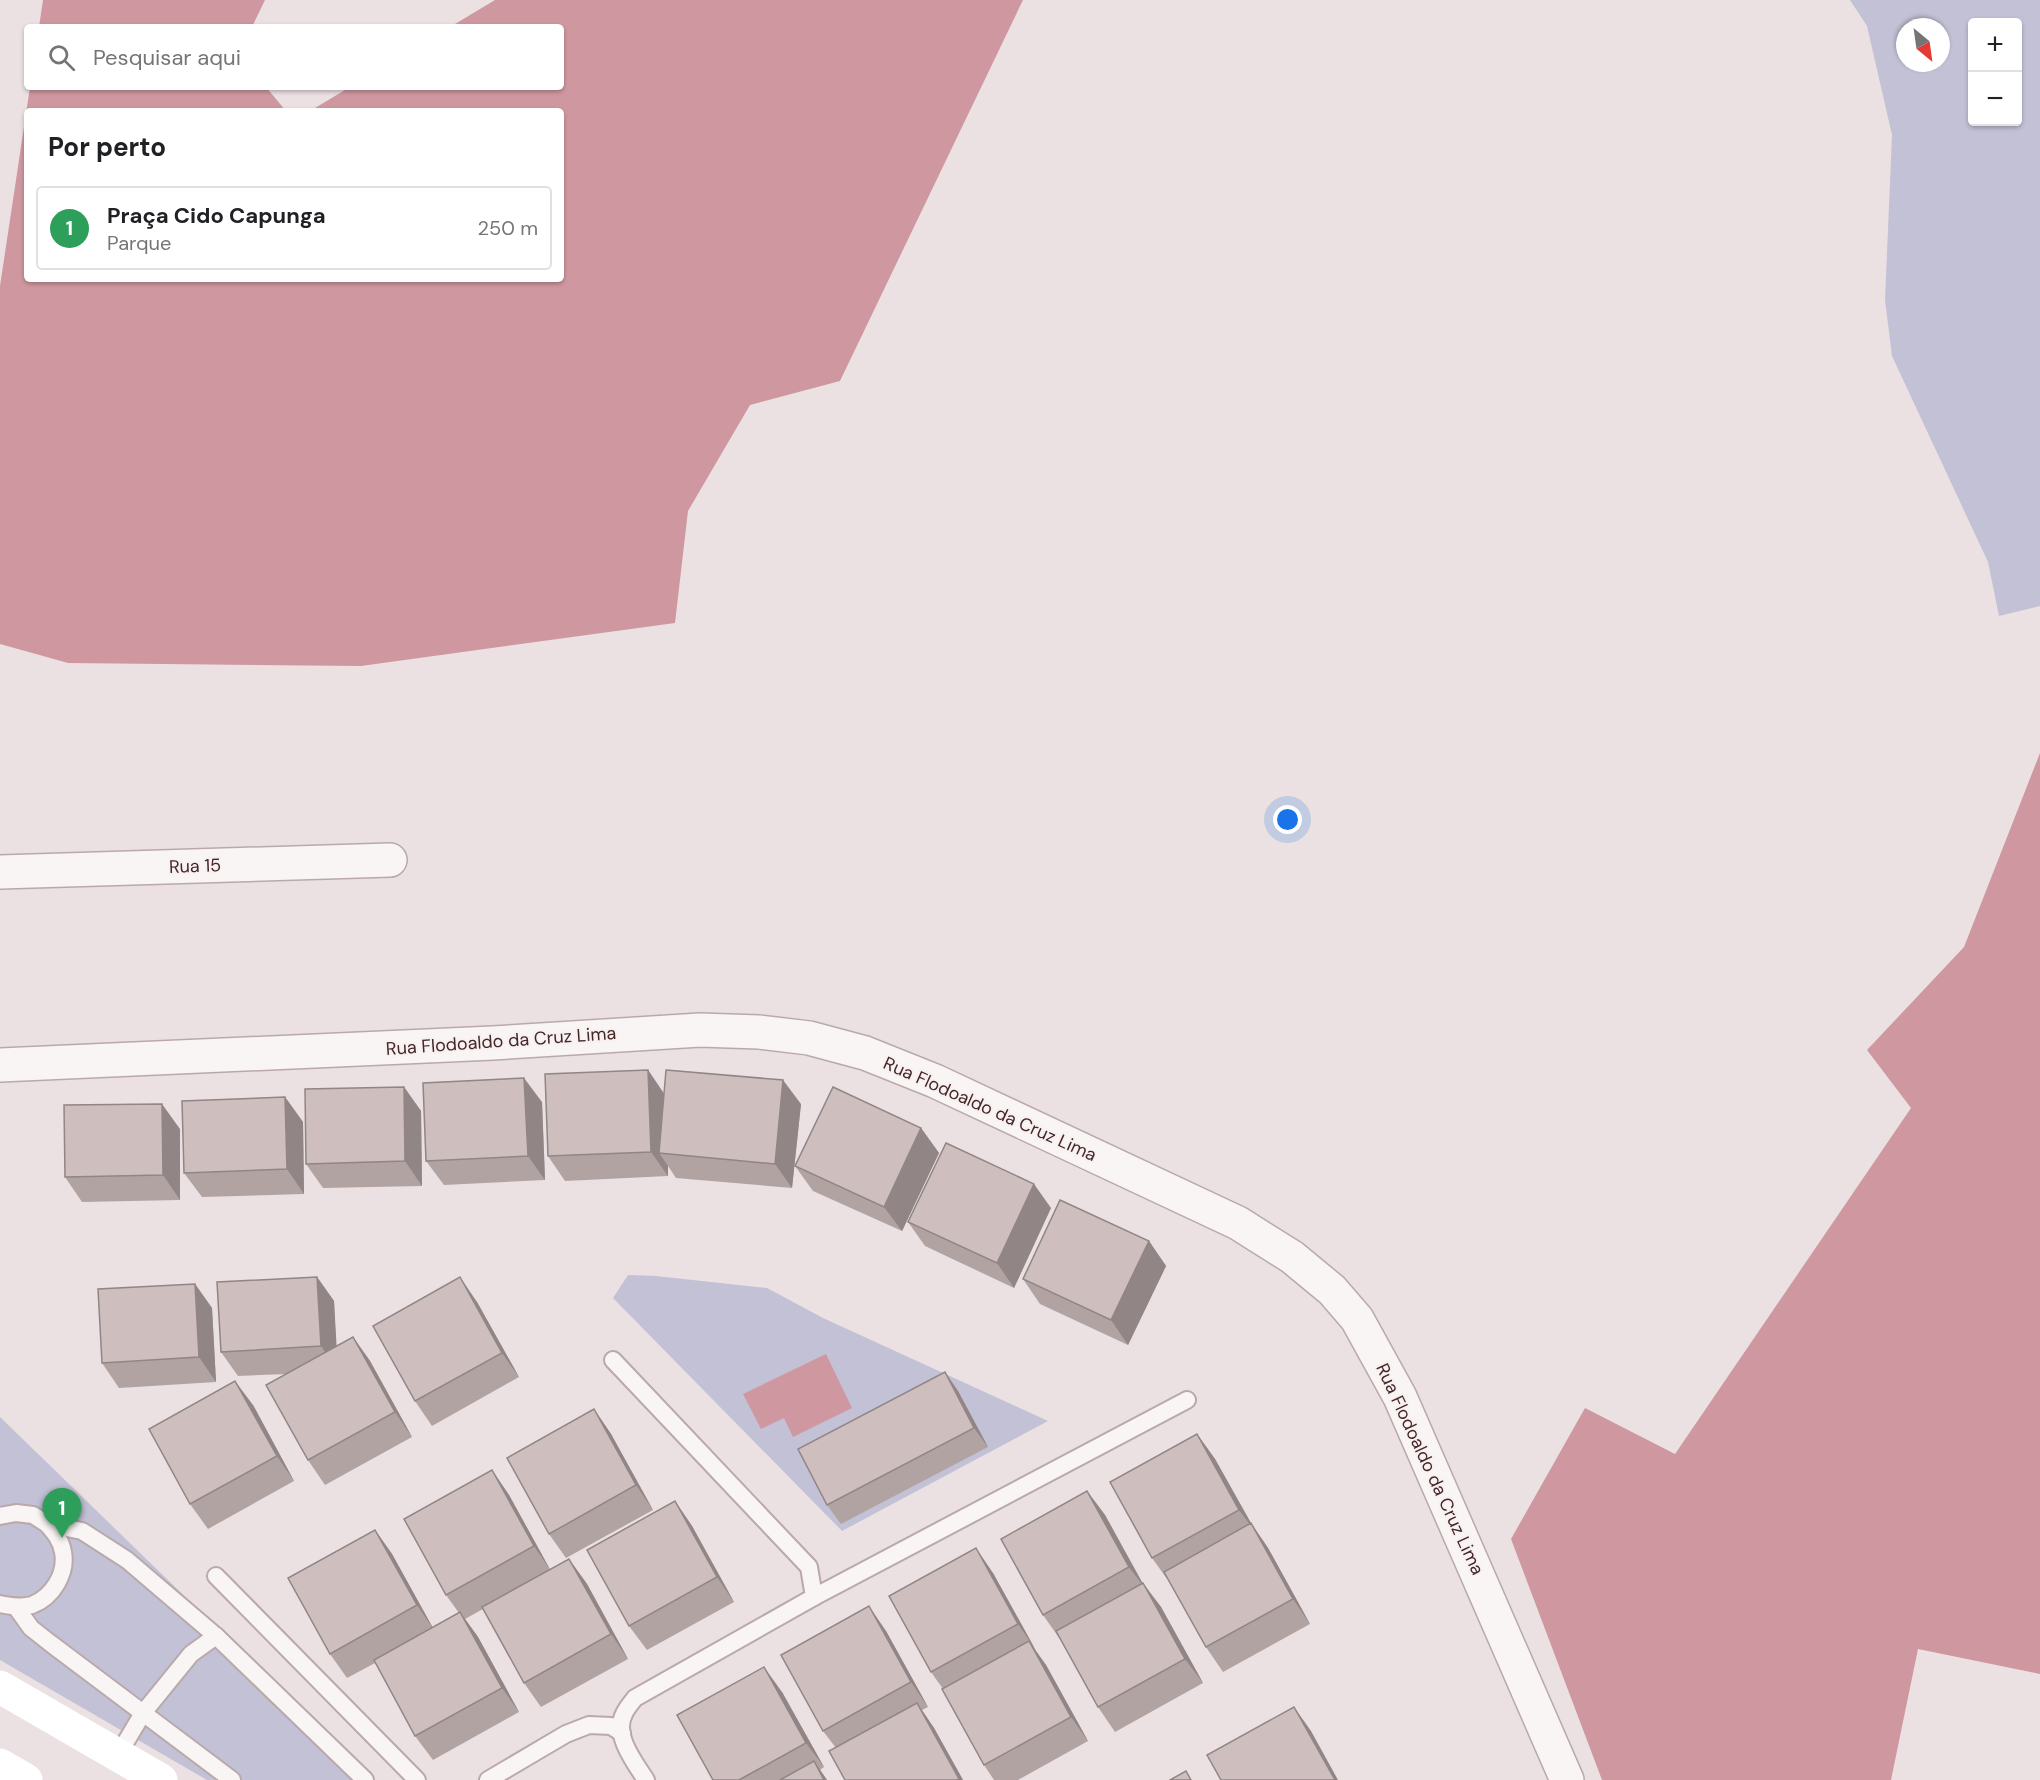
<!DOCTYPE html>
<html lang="pt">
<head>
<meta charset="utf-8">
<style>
	:root { --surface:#fff; --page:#f6f6f6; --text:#202124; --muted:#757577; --line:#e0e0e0; --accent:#ea580c }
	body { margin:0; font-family:"DM Sans",sans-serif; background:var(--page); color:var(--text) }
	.controls { position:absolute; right:18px; top:18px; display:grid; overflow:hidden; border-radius:6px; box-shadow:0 2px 4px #0004 }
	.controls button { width:54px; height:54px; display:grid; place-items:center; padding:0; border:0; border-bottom:2px solid var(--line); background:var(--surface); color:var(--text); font:30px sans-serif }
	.compass { position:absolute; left:1896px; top:18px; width:54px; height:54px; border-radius:50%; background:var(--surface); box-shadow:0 2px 4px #0004; rotate:151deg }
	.you { position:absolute; left:1288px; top:820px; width:21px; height:21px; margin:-15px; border:4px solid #fff; border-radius:50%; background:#1a73e8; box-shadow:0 0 0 9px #1a73e833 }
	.badge { display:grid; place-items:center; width:39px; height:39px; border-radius:50%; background:var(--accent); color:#fff; font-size:20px; font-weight:700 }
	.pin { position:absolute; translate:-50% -50px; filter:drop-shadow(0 2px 3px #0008) }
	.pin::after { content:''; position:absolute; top:32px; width:21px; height:18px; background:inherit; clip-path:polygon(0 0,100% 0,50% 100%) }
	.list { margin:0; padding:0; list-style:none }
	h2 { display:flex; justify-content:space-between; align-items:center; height:78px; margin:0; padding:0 24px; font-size:26px }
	h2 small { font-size:20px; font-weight:400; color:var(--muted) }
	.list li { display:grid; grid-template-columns:39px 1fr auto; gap:18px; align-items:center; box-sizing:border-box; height:84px; margin:0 12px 12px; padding:0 12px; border:2px solid var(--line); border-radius:6px }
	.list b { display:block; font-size:22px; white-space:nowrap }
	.list p { margin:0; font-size:20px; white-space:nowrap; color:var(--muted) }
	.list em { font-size:20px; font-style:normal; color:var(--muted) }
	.icon { flex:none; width:33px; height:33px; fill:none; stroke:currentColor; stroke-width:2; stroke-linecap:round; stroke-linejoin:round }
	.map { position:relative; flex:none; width:2040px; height:1780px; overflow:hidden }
	.search { position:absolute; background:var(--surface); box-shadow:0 2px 4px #0004; left:24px; top:24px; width:540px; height:66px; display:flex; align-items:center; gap:15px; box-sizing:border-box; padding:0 21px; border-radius:6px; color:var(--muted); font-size:22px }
	.panel { position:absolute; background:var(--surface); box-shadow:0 2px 4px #0004; left:24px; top:108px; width:540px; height:174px; border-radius:6px }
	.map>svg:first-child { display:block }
</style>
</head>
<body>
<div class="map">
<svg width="2040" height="1780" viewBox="0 0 2040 1780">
	<rect width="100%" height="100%" fill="#ebe1e2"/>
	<g fill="#c3c1d6" fill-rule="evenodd">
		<path d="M1850,0H2040V606L1999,616L1988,562L1892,356L1885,300L1892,135L1867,26ZM1972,22H2018V122H1972ZM1905,27H1941V63H1905Z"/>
		<path d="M628,1275L656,1276L767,1288L823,1318L1048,1421L842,1531L613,1298Z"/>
		<path d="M0,1417L374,1780H207L0,1660Z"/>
	</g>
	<g fill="#cf98a0">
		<path d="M43,0H265L252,27H39Z"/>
		<path d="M495,0H1023L840,381L750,405L688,511L675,623L361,666L68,663L0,644V286L30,87H266L286,111H27V279H561V111H310L350,87H561V27H450Z"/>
		<path d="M2040,753V1674L1918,1649L1891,1780H1602L1511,1539L1585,1408L1675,1454L1911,1108L1867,1050L1964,947Z"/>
		<path d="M826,1354L852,1408L793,1437L784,1418L761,1429L743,1394Z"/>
	</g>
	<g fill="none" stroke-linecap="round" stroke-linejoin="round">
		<defs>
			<g id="lane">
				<path d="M613,1360L809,1567L814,1597L635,1698C631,1703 626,1709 624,1714C613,1735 635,1763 646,1780"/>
				<path d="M0,1516L16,1513L33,1515L47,1524L82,1531L127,1560L216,1636L365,1780"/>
				<path d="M216,1576L417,1780"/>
				<path d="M814,1597L1187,1400"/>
				<path d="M0,1604C10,1606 22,1608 32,1605C53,1597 67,1573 63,1552C61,1540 54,1532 47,1524"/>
				<path d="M16,1607L31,1628L50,1643L232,1780"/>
				<path d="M118,1755L143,1713L191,1654L216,1636"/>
				<path d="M488,1780L566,1734L589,1725L611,1726L622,1733"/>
			</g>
			<g id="street">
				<path d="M0,872L390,860"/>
				<path d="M0,1065L493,1043L700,1030L759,1032L809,1038L865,1053L935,1081L1238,1223L1292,1257L1332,1290L1357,1319L1400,1397L1567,1780"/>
			</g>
		</defs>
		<use href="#lane" stroke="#b9a9aa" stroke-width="20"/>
		<use href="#street" stroke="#b9a9aa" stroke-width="36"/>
		<use href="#lane" stroke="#f9f5f5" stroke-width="16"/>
		<use href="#street" stroke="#f9f5f5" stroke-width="33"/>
		<g stroke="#fff" stroke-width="33">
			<path d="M0,1687L161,1780"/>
			<path d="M0,1765L26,1780"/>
		</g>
	</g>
	<g fill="#b2a3a3">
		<path d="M648,1070L664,1094L801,1104L792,1188L676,1178L668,1166V1176L565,1181L548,1156Z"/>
		<path d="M404,1087L421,1111L422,1186L323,1188L306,1164Z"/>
		<path d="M285,1097L303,1122L304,1194L202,1197L184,1173Z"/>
		<path d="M542,1102L545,1180L444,1185L426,1161Z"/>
		<path d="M921,1128L939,1153L902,1231L813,1191L795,1166Z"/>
		<path d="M180,1129V1200L82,1202L65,1177Z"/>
		<path d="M1051,1208L1014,1288L925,1246L908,1222Z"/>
		<path d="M1149,1241L1166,1266L1128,1345L1040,1304L1023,1279Z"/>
		<path d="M317,1277L334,1301L336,1346L353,1337L370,1361L412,1437L325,1485L308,1460L287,1374L238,1376L221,1352Z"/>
		<path d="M195,1284L212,1308L216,1382L119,1388L102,1363Z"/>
		<path d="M477,1302L519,1377L432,1426L415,1401Z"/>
		<path d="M945,1372L958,1391L988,1447L841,1524L827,1505Z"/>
		<path d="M253,1405L294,1481L208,1529L190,1504Z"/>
		<path d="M594,1409L611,1434L653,1510L566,1558L549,1534Z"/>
		<path d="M1197,1434L1215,1459L1251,1523L1268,1548L1310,1624L1223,1672L1206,1647L1170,1583L1152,1558Z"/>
		<path d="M492,1470L509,1495L550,1570L569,1559L587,1584L628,1659L541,1707L524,1683L483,1609L465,1619L478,1637L519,1712L433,1760L415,1736L375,1663L347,1678L330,1654L375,1530L392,1554L433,1628L459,1613L446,1595Z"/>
		<path d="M1087,1491L1105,1515L1142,1583L1161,1607L1203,1683L1115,1732L1098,1707L1060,1639L1043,1615Z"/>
		<path d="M675,1501L692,1526L734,1602L647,1650L629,1626Z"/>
		<path d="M993,1573L1035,1649H1034L1046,1665L1088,1741L1018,1780H994L984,1765L943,1689L931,1672Z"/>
		<path d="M886,1631L928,1707L922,1710L934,1728L963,1780H845L836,1748L823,1731Z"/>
		<path d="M782,1692L824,1767L820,1770L827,1780H713Z"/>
	</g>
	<g fill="#918585">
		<path d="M648,1070L665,1095L659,1153L668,1166V1176L651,1152Z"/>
		<path d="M524,1078L542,1102L545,1180L528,1156Z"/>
		<path d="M783,1080L801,1104L792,1188L775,1164Z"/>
		<path d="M404,1087L421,1111L422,1186L405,1161Z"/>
		<path d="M285,1097L303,1122L304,1194L287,1169Z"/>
		<path d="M162,1104L180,1129V1200L163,1175Z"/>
		<path d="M921,1128L939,1153L902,1231L884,1207Z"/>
		<path d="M1034,1184L1051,1208L1014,1288L997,1263Z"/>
		<path d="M1149,1241L1166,1266L1128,1345L1111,1320Z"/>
		<path d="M317,1277L334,1301L338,1371L321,1346Z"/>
		<path d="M460,1277L477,1302L519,1377L502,1353Z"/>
		<path d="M195,1284L212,1308L216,1382L199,1357Z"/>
		<path d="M353,1337L370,1361L412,1437L395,1412Z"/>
		<path d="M945,1372L958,1391L988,1447L974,1428Z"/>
		<path d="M235,1381L253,1405L294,1481L277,1456Z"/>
		<path d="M594,1409L611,1434L653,1510L636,1485Z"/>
		<path d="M1197,1434L1215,1459L1257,1534L1239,1510Z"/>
		<path d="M492,1470L509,1495L551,1571L534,1546Z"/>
		<path d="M1087,1491L1105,1515L1147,1591L1129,1567Z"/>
		<path d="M675,1501L692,1526L734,1602L717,1577Z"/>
		<path d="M1251,1523L1268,1548L1310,1624L1293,1599Z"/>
		<path d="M375,1530L392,1554L434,1630L417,1605Z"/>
		<path d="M976,1548L993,1573L1035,1649L1018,1624Z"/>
		<path d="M569,1559L587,1584L628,1659L611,1634Z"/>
		<path d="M1143,1583L1161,1607L1203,1683L1185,1659Z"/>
		<path d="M869,1606L886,1631L928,1707L911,1682Z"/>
		<path d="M460,1612L478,1637L519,1712L502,1688Z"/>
		<path d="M1029,1641L1046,1665L1088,1741L1071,1717Z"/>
		<path d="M764,1667L782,1692L824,1767L806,1743Z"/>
		<path d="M917,1703L934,1728L963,1780H959Z"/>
		<path d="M1294,1707L1311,1731L1338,1780H1335Z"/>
		<path d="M814,1761L827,1780H824Z"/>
	</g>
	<g fill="#cfbebe" stroke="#918585" stroke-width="1.5">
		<path d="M648,1070L651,1152L548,1156L545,1074Z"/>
		<path d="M666,1070L783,1080L775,1164L659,1153Z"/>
		<path d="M524,1078L528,1156L426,1161L423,1083Z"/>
		<path d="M404,1087L405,1161L306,1164L305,1089Z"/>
		<path d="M833,1087L921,1128L884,1207L795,1166Z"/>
		<path d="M285,1097L287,1169L184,1173L182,1101Z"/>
		<path d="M162,1104L163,1175L65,1177L64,1105Z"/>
		<path d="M946,1143L1034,1184L997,1263L908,1222Z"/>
		<path d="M1060,1200L1149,1241L1111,1320L1023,1279Z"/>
		<path d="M317,1277L321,1346L221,1352L217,1282Z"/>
		<path d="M460,1277L502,1353L415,1401L373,1326Z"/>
		<path d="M195,1284L199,1357L102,1363L98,1289Z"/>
		<path d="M353,1337L395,1412L308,1460L266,1385Z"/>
		<path d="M945,1372L974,1428L827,1505L798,1449Z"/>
		<path d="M235,1381L277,1456L190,1504L149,1429Z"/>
		<path d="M594,1409L636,1485L549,1534L507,1458Z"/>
		<path d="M1197,1434L1239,1510L1152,1558L1110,1482Z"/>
		<path d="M492,1470L534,1546L446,1595L404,1519Z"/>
		<path d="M1087,1491L1129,1567L1043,1615L1001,1539Z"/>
		<path d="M675,1501L717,1577L629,1626L587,1550Z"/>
		<path d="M1251,1523L1293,1599L1206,1647L1164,1572Z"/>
		<path d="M375,1530L417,1605L330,1654L288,1578Z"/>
		<path d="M976,1548L1018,1624L931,1672L889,1596Z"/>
		<path d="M569,1559L611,1634L524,1683L482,1607Z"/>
		<path d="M1143,1583L1185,1659L1098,1707L1056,1631Z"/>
		<path d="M869,1606L911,1682L823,1731L781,1655Z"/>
		<path d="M460,1612L502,1688L415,1736L374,1660Z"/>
		<path d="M1029,1641L1071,1717L984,1765L942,1689Z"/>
		<path d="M764,1667L806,1743L739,1780H713L677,1715Z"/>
		<path d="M917,1703L959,1779L956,1780H845L829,1751Z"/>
		<path d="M1294,1707L1335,1780H1221L1207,1755Z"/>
		<path d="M814,1761L824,1780H780Z"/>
		<path d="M1186,1771L1191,1780H1170Z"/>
	</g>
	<g text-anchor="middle" stroke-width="4.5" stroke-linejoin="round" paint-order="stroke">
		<g font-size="18" fill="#452728" stroke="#f8f1f2">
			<text transform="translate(195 866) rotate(-2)" y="6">Rua 15</text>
			<text transform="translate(501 1041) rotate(-4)" y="6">Rua Flodoaldo da Cruz Lima</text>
			<text transform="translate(990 1109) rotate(24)" y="6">Rua Flodoaldo da Cruz Lima</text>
			<text transform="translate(1430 1469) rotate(65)" y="6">Rua Flodoaldo da Cruz Lima</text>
		</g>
	</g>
</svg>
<div class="controls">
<button>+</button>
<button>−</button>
</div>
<svg class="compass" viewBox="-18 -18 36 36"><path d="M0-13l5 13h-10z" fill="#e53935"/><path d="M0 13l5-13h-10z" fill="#757577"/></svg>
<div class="you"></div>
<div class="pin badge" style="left:62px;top:1538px;background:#2e9e5b">1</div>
<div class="search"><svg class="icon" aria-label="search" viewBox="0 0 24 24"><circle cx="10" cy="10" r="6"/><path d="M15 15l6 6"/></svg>Pesquisar aqui</div>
<section class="panel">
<h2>Por perto<small></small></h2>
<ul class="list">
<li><span class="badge" style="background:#2e9e5b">1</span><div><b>Praça Cido Capunga</b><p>Parque</p></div><em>250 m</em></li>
</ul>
</section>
</div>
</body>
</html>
